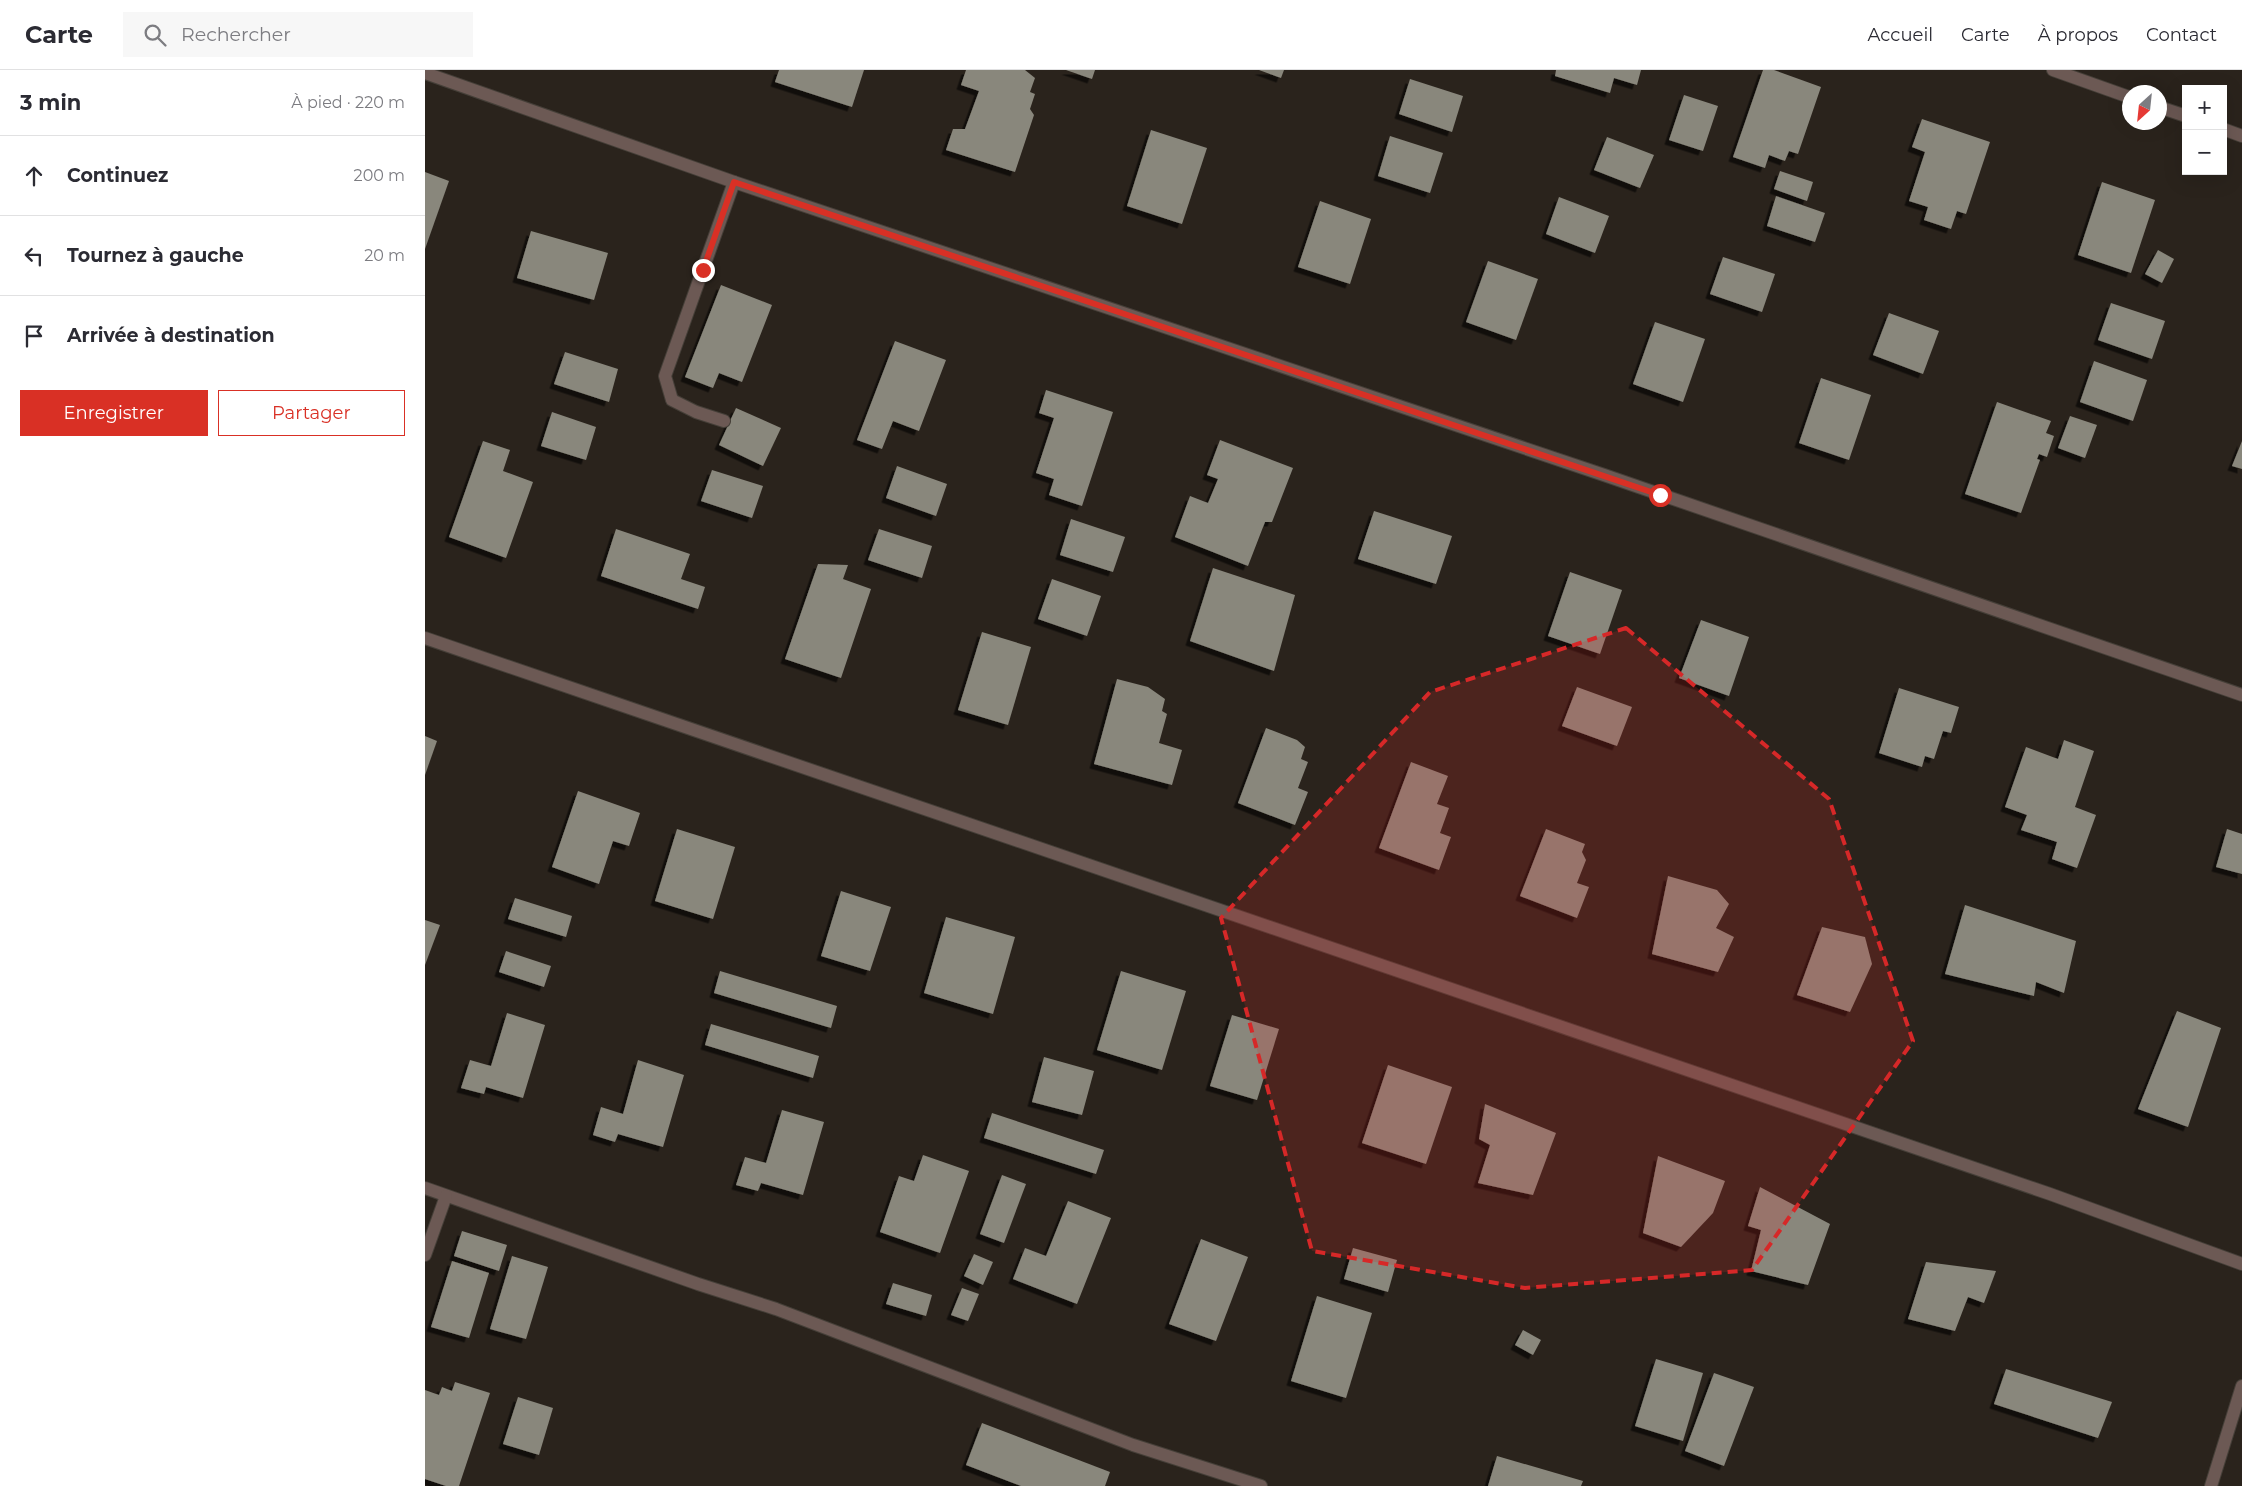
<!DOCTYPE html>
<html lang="fr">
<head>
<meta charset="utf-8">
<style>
	:root { --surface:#fff; --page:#f7f7f7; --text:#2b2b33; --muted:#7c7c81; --line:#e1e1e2; --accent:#d93025 }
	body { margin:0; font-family:Montserrat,sans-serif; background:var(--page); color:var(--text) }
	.controls { position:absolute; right:15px; top:15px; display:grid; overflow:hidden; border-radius:0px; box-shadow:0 5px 20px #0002 }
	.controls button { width:45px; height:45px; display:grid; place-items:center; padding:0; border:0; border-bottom:1px solid var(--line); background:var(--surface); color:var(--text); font:25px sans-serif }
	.compass { position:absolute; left:1697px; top:15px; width:45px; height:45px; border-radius:50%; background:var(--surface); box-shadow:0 5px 20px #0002; rotate:207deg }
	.stop { position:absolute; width:15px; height:15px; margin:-11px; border:4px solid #d93025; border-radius:50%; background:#fff }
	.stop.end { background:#d93025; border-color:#fff; box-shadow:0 1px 5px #0008 }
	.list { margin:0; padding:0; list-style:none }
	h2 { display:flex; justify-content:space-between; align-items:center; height:65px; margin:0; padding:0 20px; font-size:21px }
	h2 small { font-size:16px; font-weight:400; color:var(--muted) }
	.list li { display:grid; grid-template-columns:32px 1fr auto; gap:15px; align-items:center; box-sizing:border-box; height:80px; padding:0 20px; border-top:1px solid var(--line) }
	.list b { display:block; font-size:19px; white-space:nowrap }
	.list em { font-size:16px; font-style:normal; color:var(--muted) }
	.actions { display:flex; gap:10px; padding:15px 20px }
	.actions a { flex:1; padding:11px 0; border:1px solid var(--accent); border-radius:0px; text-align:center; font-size:18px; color:var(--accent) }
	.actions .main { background:var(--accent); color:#fff }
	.icon { flex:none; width:28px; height:28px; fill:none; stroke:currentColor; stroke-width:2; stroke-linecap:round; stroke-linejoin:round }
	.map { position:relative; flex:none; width:1817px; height:1416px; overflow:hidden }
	header { display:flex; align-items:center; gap:30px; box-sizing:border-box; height:70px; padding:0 25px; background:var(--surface); border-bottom:1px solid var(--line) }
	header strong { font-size:24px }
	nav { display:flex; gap:28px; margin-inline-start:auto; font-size:18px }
	.search { width:350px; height:45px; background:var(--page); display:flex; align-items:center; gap:12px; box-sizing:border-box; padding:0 18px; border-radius:0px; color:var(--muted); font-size:19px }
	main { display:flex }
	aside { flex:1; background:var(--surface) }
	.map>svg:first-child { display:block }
</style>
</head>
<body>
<header>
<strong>Carte</strong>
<div class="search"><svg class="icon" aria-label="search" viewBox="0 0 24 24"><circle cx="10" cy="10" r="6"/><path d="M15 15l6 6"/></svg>Rechercher</div>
<nav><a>Accueil</a><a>Carte</a><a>À propos</a><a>Contact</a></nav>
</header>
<main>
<aside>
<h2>3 min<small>À pied · 220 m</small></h2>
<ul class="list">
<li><svg class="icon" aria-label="ahead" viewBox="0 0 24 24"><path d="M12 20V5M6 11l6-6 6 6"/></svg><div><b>Continuez</b></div><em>200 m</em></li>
<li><svg class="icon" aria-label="left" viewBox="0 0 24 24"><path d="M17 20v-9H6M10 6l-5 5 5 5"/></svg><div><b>Tournez à gauche</b></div><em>20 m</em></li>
<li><svg class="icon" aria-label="arrive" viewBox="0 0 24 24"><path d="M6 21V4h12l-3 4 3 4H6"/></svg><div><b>Arrivée à destination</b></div></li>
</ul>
<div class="actions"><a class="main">Enregistrer</a><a>Partager</a></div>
</aside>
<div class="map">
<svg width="1817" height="1416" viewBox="0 0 1817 1416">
	<defs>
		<filter id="shadow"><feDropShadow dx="-4.5" dy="4.5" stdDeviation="0" flood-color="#0009"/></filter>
	</defs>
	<rect width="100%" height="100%" fill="#2a231c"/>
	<g fill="#89877c" filter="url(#shadow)">
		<path d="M354,0H439L427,37L350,12Z"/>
		<path d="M541,0H600L610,8L605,22L610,24L605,39L609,45L590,102L521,80L528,59H540L554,21L536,15Z"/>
		<path d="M641,0H670L667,9Z"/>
		<path d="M834,0H859L856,8Z"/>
		<path d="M1131,0H1216L1212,15L1189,8L1185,23L1130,6Z"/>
		<path d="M1338,0H1349L1396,17L1373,84L1364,81L1360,91L1344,85L1340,98L1308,87Z"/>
		<path d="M985,9L1038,26L1027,62L974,44Z"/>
		<path d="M1259,25L1293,36L1278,81L1244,70Z"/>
		<path d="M1497,49L1565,72L1541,144L1532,141L1526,159L1499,150L1503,137L1484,131L1500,82L1487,77Z"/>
		<path d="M726,60L782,78L757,154L702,136Z"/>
		<path d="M965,66L1018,83L1005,123L953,106Z"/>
		<path d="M1182,67L1229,85L1215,118L1169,100Z"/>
		<path d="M1355,101L1388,112L1382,131L1349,119Z"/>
		<path d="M0,102L24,111L0,179Z"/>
		<path d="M1677,112L1730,130L1706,203L1653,185Z"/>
		<path d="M1351,126L1400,143L1390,172L1342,156Z"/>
		<path d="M1134,127L1184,146L1170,183L1121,164Z"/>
		<path d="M895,131L946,149L925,214L873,197Z"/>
		<path d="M106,161L183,183L169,230L92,208Z"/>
		<path d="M1733,180L1749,189L1737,213L1720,204Z"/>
		<path d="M1298,187L1350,204L1337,242L1285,224Z"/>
		<path d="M1063,191L1113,209L1091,270L1041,252Z"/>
		<path d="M296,215L347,235L317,312L294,303L288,318L260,307Z"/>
		<path d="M1686,233L1740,251L1727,289L1673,270Z"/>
		<path d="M1464,243L1514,261L1498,304L1448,285Z"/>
		<path d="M1230,252L1280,269L1258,332L1208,314Z"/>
		<path d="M470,271L521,290L494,361L468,351L457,379L432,370Z"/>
		<path d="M140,282L193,299L184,332L129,314Z"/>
		<path d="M1669,291L1722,310L1708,351L1655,332Z"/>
		<path d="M1396,308L1446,325L1424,390L1374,373Z"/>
		<path d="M621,320L688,342L657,436L624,425L629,409L611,403L629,348L614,343Z"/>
		<path d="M1572,332L1626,351L1621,363L1629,366L1622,387L1614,384L1612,389L1615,390L1596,443L1540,424Z"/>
		<path d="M311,338L356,358L338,396L294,375Z"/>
		<path d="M127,342L171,357L161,390L116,376Z"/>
		<path d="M1645,346L1672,355L1660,388L1633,378Z"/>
		<path d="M795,370L868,398L847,452H840L823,496L750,467L765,426L783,433L793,409L782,405Z"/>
		<path d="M58,371L85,380L78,401L108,412L81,488L24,467Z"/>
		<path d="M1817,371V399L1807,396Z"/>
		<path d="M472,396L522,414L511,446L461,428Z"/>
		<path d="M287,400L338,416L327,448L276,431Z"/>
		<path d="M949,441L1027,466L1011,514L933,489Z"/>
		<path d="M646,449L700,467L688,502L635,485Z"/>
		<path d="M191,459L265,484L256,509L280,517L273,539L176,506Z"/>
		<path d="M454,459L507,476L497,508L443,490Z"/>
		<path d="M393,494L423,495L418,509L446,519L416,608L360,589Z"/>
		<path d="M788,498L870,525L849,601L765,571Z"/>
		<path d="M1145,502L1197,520L1175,584L1123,566Z"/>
		<path d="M627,509L676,526L662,566L613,549Z"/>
		<path d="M1276,550L1324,567L1304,626L1254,608Z"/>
		<path d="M557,562L606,577L583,655L533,640Z"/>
		<path d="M692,609L723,617L740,629L737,641L742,644L734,673L757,680L747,715L669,694Z"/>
		<path d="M1152,617L1207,637L1192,676L1137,656Z"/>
		<path d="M1474,618L1534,637L1526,663L1518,661L1509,689L1500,686L1497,697L1454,683Z"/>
		<path d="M841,658L872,670L880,677L876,689L883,692L873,718L883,722L870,755L813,733Z"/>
		<path d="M0,666L12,671L0,705Z"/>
		<path d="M1639,670L1669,681L1650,737L1671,745L1652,798L1627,789L1632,772L1596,760L1602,745L1580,737L1601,677L1633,689Z"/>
		<path d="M986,692L1023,706L1012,734L1024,738L1015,763L1026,767L1014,800L954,778Z"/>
		<path d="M153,721L215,743L204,776L188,771L174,814L127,797Z"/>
		<path d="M252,759L310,777L288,849L230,831Z"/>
		<path d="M1121,759L1160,774L1157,782L1161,790L1152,813L1164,817L1152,848L1095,826Z"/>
		<path d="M1802,759L1817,764V804L1791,797Z"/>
		<path d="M1243,806L1292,820L1304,834L1291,858L1309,867L1293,902L1227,884Z"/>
		<path d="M416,821L466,837L445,901L396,886Z"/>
		<path d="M90,828L147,846L141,867L83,849Z"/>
		<path d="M1540,835L1651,871L1639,923L1611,912L1609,926L1520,904Z"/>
		<path d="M521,847L590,867L568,944L499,923Z"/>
		<path d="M0,850L15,855L0,895Z"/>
		<path d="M1397,857L1440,867L1447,894L1425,942L1372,925Z"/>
		<path d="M81,881L126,896L119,917L74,902Z"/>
		<path d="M295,901L412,936L406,958L289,923Z"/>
		<path d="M696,901L761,921L737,1000L672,980Z"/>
		<path d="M1752,941L1796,958L1763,1057L1713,1039Z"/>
		<path d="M82,943L120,955L98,1028L61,1017L59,1024L36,1018L45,990L66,996Z"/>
		<path d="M807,945L854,959L832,1030L785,1016Z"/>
		<path d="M286,954L394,986L388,1008L280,975Z"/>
		<path d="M619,987L669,1001L657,1045L607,1032Z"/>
		<path d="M213,990L259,1005L238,1077L193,1064L190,1072L168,1065L176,1037L198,1044Z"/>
		<path d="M963,995L1027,1017L1001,1094L937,1073Z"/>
		<path d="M1060,1034L1131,1063L1108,1125L1053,1113L1065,1075L1054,1069Z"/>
		<path d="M357,1040L399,1052L378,1125L336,1113L333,1121L311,1115L320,1087L341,1093Z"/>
		<path d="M567,1043L679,1080L671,1104L559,1068Z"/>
		<path d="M498,1085L544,1101L515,1183L455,1162L474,1106L489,1111Z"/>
		<path d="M1233,1086L1300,1111L1288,1143L1256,1177L1218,1163Z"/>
		<path d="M577,1105L601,1114L579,1173L555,1164Z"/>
		<path d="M1335,1117L1405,1154L1383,1215L1326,1201L1336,1160L1323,1156Z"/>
		<path d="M643,1131L686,1148L652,1234L588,1209L600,1178L621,1186Z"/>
		<path d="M37,1161L82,1175L74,1201L29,1186Z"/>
		<path d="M776,1169L823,1187L791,1271L744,1254Z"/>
		<path d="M928,1178L972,1190L963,1222L919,1209Z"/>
		<path d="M549,1184L568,1192L558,1215L539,1206Z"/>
		<path d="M87,1186L123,1197L101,1269L65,1259Z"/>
		<path d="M27,1191L64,1203L44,1268L6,1257Z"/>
		<path d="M1501,1192L1571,1201L1559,1233L1543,1227L1530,1261L1483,1249Z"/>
		<path d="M468,1213L507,1225L501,1246L461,1234Z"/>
		<path d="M537,1218L554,1224L543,1251L526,1245Z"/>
		<path d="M892,1226L947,1243L921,1328L866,1311Z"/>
		<path d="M1098,1260L1116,1270L1108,1285L1090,1275Z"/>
		<path d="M1231,1289L1278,1303L1258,1371L1210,1356Z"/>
		<path d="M1581,1299L1687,1332L1673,1368L1569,1334Z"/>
		<path d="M1289,1303L1329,1317L1299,1396L1260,1381Z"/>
		<path d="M30,1312L65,1323L34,1416H21L0,1409V1320L14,1325L17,1317L27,1321Z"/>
		<path d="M93,1327L128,1338L114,1385L78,1374Z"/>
		<path d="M557,1353L685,1402L680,1416H596L541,1395Z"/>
		<path d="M1072,1386L1158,1411L1156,1416H1063Z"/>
	</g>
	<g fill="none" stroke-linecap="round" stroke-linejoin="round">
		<defs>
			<g id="minor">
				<path d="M1628,0L1704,27"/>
				<path d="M0,3L309,112L1179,405L1817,625"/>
				<path d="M1734,37L1761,46"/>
				<path d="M1798,59L1817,66"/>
				<path d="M299,351L271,342L247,330L240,306L309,112"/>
				<path d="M0,568L1625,1124L1817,1194"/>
				<path d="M0,1118L273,1214L351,1239L708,1375L836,1416"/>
				<path d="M0,1185L21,1126"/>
				<path d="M1786,1416L1817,1316"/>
			</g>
		</defs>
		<use href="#minor" stroke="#453f38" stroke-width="14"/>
		<use href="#minor" stroke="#6c5954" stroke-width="12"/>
	</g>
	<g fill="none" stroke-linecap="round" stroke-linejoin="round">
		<path stroke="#d93025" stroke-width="6" d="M278,200L309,112L1235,425"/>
	</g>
	<path fill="#d62828" fill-opacity="0.2" stroke="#d62828" stroke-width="4" stroke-dasharray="10 6" stroke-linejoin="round" d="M1201,558L1404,729L1488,971L1327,1200L1100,1218L887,1181L796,848L1005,622Z"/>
</svg>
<div class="controls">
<button>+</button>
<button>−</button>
</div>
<svg class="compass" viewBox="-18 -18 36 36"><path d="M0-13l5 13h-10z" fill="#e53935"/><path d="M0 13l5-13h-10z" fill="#7c7c81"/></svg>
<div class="stop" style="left:1235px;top:425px"></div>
<div class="stop end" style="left:278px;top:200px"></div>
</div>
</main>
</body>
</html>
